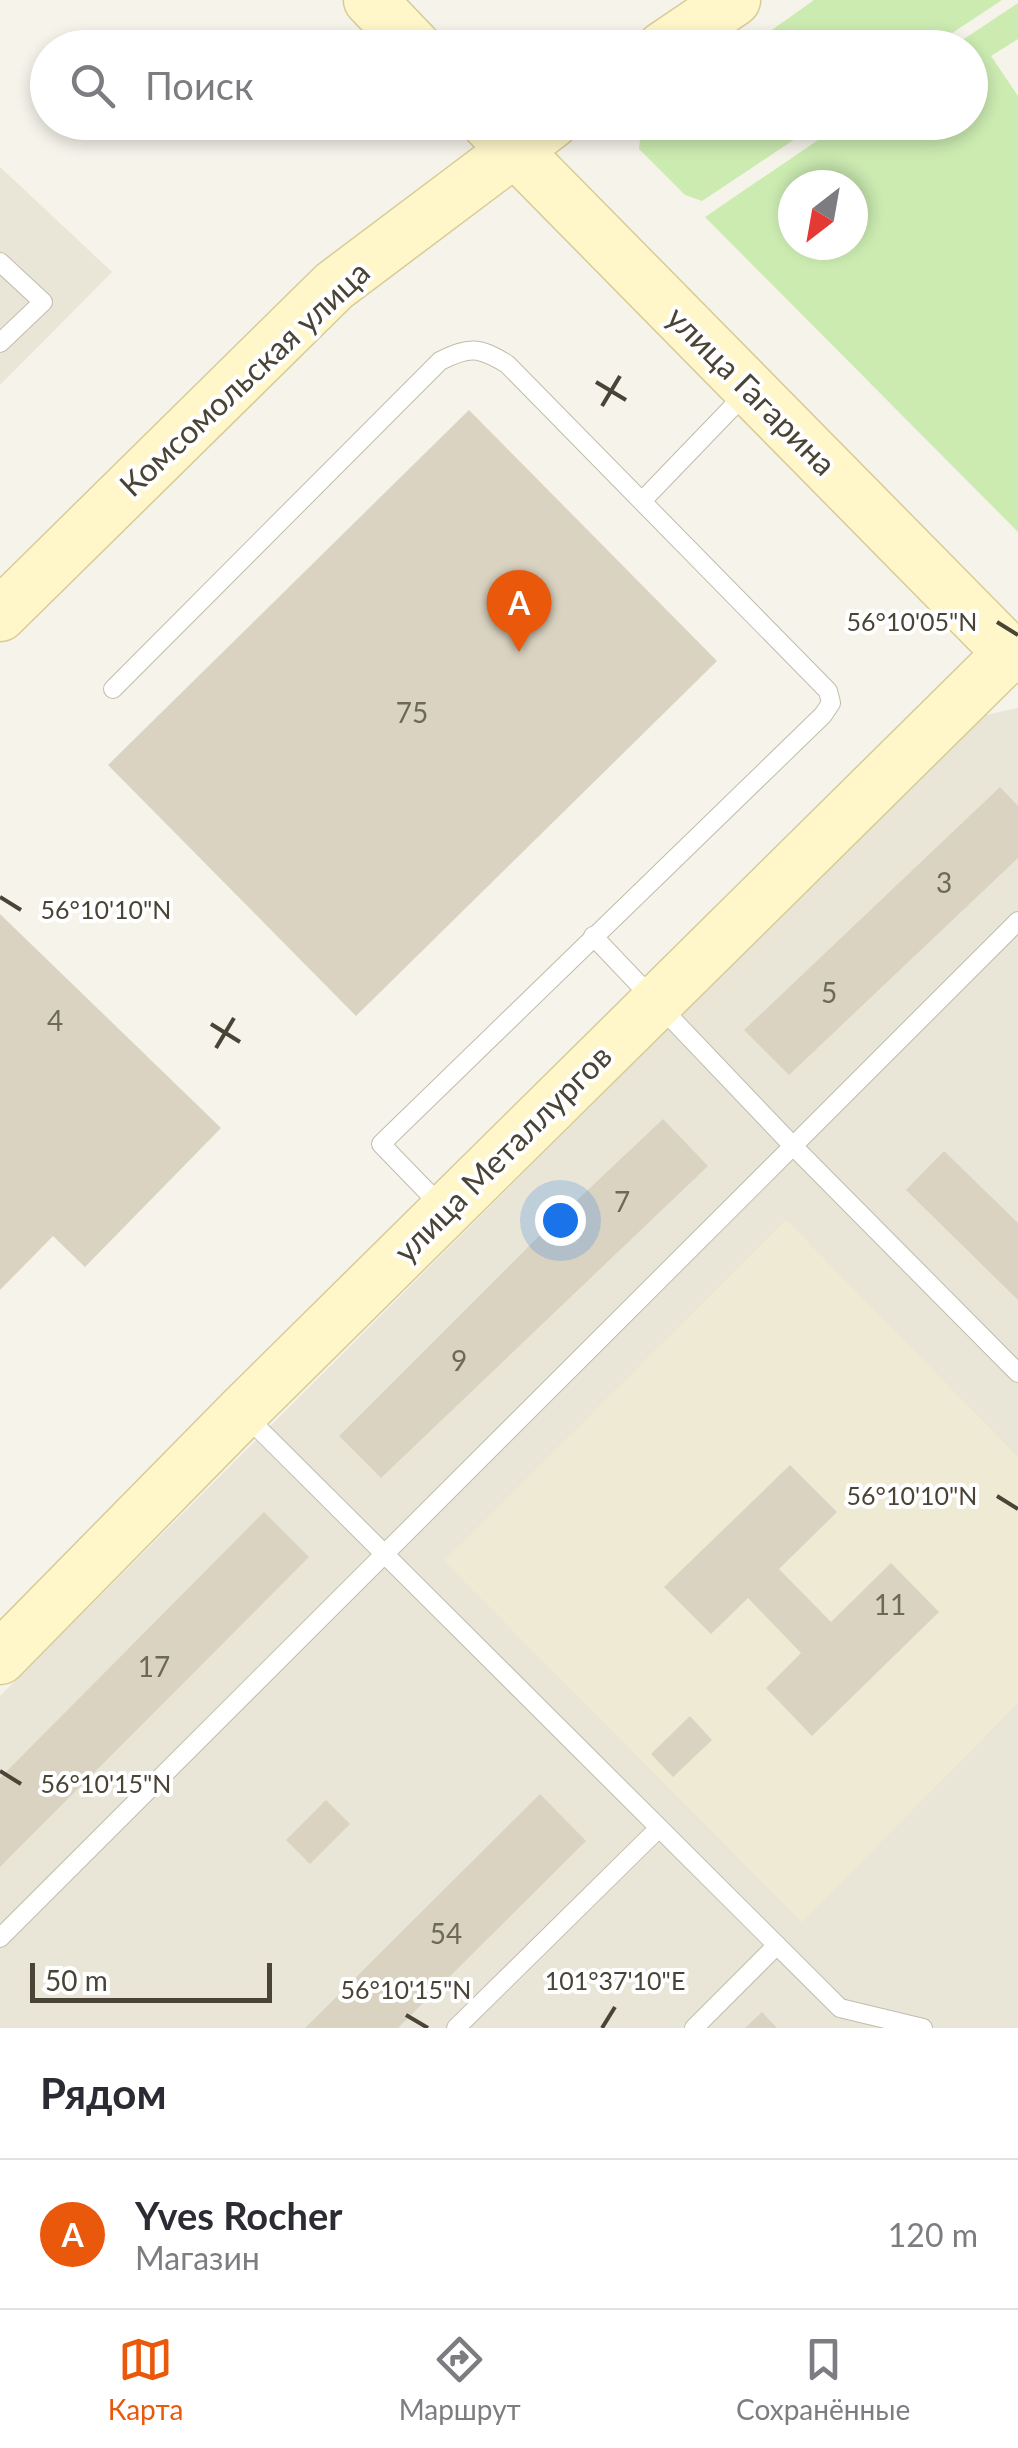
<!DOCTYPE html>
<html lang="ru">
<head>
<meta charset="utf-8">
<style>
	:root { --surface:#fff; --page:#f2f2f3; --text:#2b2b33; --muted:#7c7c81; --line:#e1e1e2; --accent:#ea580c }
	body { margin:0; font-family:Lato,sans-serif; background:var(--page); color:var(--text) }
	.compass { position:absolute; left:778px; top:170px; width:90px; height:90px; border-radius:50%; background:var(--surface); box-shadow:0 5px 15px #0003; rotate:211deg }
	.scale { position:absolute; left:30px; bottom:25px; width:242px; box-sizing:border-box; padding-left:10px; border:5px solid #4a4437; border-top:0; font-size:28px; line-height:35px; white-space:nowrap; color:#4a4437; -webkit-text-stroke:8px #fff; paint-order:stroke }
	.you { position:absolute; left:560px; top:1220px; width:35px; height:35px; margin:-25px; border:8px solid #fff; border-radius:50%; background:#1a73e8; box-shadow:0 0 0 15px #1a73e833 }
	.badge { display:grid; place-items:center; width:65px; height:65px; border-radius:50%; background:var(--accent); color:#fff; font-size:32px; font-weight:700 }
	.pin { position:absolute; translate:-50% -82px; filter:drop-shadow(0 2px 5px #0008) }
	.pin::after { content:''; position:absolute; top:52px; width:35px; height:30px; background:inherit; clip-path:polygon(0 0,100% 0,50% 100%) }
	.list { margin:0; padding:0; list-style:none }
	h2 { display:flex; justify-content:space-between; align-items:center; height:130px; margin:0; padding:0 40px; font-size:42px }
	h2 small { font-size:32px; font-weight:400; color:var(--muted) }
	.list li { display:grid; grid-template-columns:65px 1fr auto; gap:30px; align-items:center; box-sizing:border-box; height:150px; padding:0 40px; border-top:2px solid var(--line) }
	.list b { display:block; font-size:38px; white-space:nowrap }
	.list p { margin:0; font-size:32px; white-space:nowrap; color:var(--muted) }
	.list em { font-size:32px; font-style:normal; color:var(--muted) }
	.icon { flex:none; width:55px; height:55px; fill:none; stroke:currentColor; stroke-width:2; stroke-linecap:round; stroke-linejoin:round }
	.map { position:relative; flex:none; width:1018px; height:2028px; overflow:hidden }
	.search { position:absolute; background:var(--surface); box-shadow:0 5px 15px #0003; left:30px; right:30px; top:30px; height:110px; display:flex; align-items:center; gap:25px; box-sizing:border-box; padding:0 35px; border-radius:55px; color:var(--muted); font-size:38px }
	.sheet { height:280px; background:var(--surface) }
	nav { display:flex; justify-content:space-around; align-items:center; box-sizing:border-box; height:140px; border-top:2px solid var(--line); background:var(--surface); font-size:28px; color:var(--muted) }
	nav a { display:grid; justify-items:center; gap:5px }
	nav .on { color:var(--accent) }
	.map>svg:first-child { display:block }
</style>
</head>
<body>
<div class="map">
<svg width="1018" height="2028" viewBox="0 0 1018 2028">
	<rect width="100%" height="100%" fill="#f5f3ea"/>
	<g fill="#e9e6d8">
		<path d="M0,167L112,272L0,385Z"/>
		<path d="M1018,708V2028H0V1696L981,716Z"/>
	</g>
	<path fill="#efead3" d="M786,1220L1018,1457V1703L802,1922L444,1561Z"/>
	<g fill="#cbebb1" fill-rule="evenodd">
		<path d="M814,0H1002L931,47H748Z"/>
		<path d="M1018,3V39L991,56L1018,96V532L705,217L843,123L970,122V48L952,47ZM853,185V245H793V185Z"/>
		<path d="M642,123V122L819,123L702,201L685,195L639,149Z"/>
	</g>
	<g fill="#dad3c1">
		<path d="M469,410L717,661L356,1016L108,765Z"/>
		<path d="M1000,787L1018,806V858L789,1075L744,1030Z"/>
		<path d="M0,914L221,1128L85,1267L53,1236L0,1290Z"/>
		<path d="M663,1119L708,1166L381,1478L339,1436L537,1238Z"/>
		<path d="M944,1151L1018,1223V1300L906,1190Z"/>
		<path d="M790,1465L837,1512L779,1569L831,1622L891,1563L939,1612L812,1736L766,1688L801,1653L748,1598L711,1634L664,1587Z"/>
		<path d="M264,1512L309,1557L0,1867V1778Z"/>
		<path d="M690,1716L712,1740L673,1777L651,1754Z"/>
		<path d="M540,1794L586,1841L398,2028H305Z"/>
		<path d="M326,1800L350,1824L310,1864L286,1840Z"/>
		<path d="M762,2012L777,2028H745Z"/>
	</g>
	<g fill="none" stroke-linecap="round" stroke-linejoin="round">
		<defs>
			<g id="lane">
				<path d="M0,262L43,302L0,343"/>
				<path d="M643,500L746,393"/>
				<path d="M113,689L440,361C470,346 479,347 507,364L828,691L831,703L823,715L381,1144L442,1207"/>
				<path d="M593,936L793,1146L1018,921"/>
				<path d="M246,1416L840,2008L923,2028"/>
				<path d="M0,1938L793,1146L1018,1373"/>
				<path d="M456,2028L659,1828"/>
				<path d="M694,2028L777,1945"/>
			</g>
			<g id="secondary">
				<path d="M370,0L416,48"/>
				<path d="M663,48L734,0"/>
				<path d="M487,122L1010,653L1018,657"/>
				<path d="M0,615L334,286L552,122"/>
				<path d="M0,1658L242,1412L1010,653"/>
			</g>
		</defs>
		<use href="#lane" stroke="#c1bcac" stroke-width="20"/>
		<use href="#secondary" stroke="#d7cc98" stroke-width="55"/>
		<use href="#lane" stroke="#fff" stroke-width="18"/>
		<use href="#secondary" stroke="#fff7ca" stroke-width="52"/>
	</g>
	<path fill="none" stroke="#4a4437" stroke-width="4" d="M596,382L626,400M602,406L620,376M997,622L1018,635M0,897L21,910M211,1024L240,1042M216,1048L234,1018M997,1496L1018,1509M0,1771L21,1784M406,2015L428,2028M602,2028L615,2007"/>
	<g text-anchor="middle" stroke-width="8" stroke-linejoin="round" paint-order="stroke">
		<g font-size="28" fill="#6e685a">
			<text x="412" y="723">75</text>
			<text x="944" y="893">3</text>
			<text x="829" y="1003">5</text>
			<text x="55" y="1031">4</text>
			<text x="622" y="1212">7</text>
			<text x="459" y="1371">9</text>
			<text x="890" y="1615">11</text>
			<text x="154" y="1677">17</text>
			<text x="446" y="1944">54</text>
		</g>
		<g font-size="32" fill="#4a4437" stroke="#fff">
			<text transform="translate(245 379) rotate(-43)" y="11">Комсомольская улица</text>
			<text transform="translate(751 391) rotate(45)" y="11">улица Гагарина</text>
			<text transform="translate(503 1154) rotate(-45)" y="11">улица Металлургов</text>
		</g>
	</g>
	<g font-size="25" text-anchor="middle" fill="#4a4437" stroke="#fff" stroke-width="8" stroke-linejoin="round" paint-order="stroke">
		<text x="912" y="631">56°10'05"N</text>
		<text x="106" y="919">56°10'10"N</text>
		<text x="912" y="1505">56°10'10"N</text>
		<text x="106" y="1793">56°10'15"N</text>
		<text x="615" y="1990">101°37'10"E</text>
		<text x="406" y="1999">56°10'15"N</text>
	</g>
</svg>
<svg class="compass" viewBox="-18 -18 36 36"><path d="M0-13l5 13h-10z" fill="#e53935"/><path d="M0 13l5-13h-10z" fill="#7c7c81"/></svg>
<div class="scale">50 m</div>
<div class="you"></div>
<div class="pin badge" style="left:519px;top:652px">A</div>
<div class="search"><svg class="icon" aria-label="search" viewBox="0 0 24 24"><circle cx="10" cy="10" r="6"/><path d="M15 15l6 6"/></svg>Поиск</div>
</div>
<section class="sheet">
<h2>Рядом<small></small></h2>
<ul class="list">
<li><span class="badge">A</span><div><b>Yves Rocher</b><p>Магазин</p></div><em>120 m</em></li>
</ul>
</section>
<nav>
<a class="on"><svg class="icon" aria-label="map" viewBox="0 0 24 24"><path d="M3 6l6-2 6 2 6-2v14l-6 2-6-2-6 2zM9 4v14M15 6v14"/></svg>Карта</a>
<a><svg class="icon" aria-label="directions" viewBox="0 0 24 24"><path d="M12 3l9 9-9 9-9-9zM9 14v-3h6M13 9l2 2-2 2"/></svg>Маршрут</a>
<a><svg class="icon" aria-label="saved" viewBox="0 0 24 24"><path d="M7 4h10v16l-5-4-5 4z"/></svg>Сохранённые</a>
</nav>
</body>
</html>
